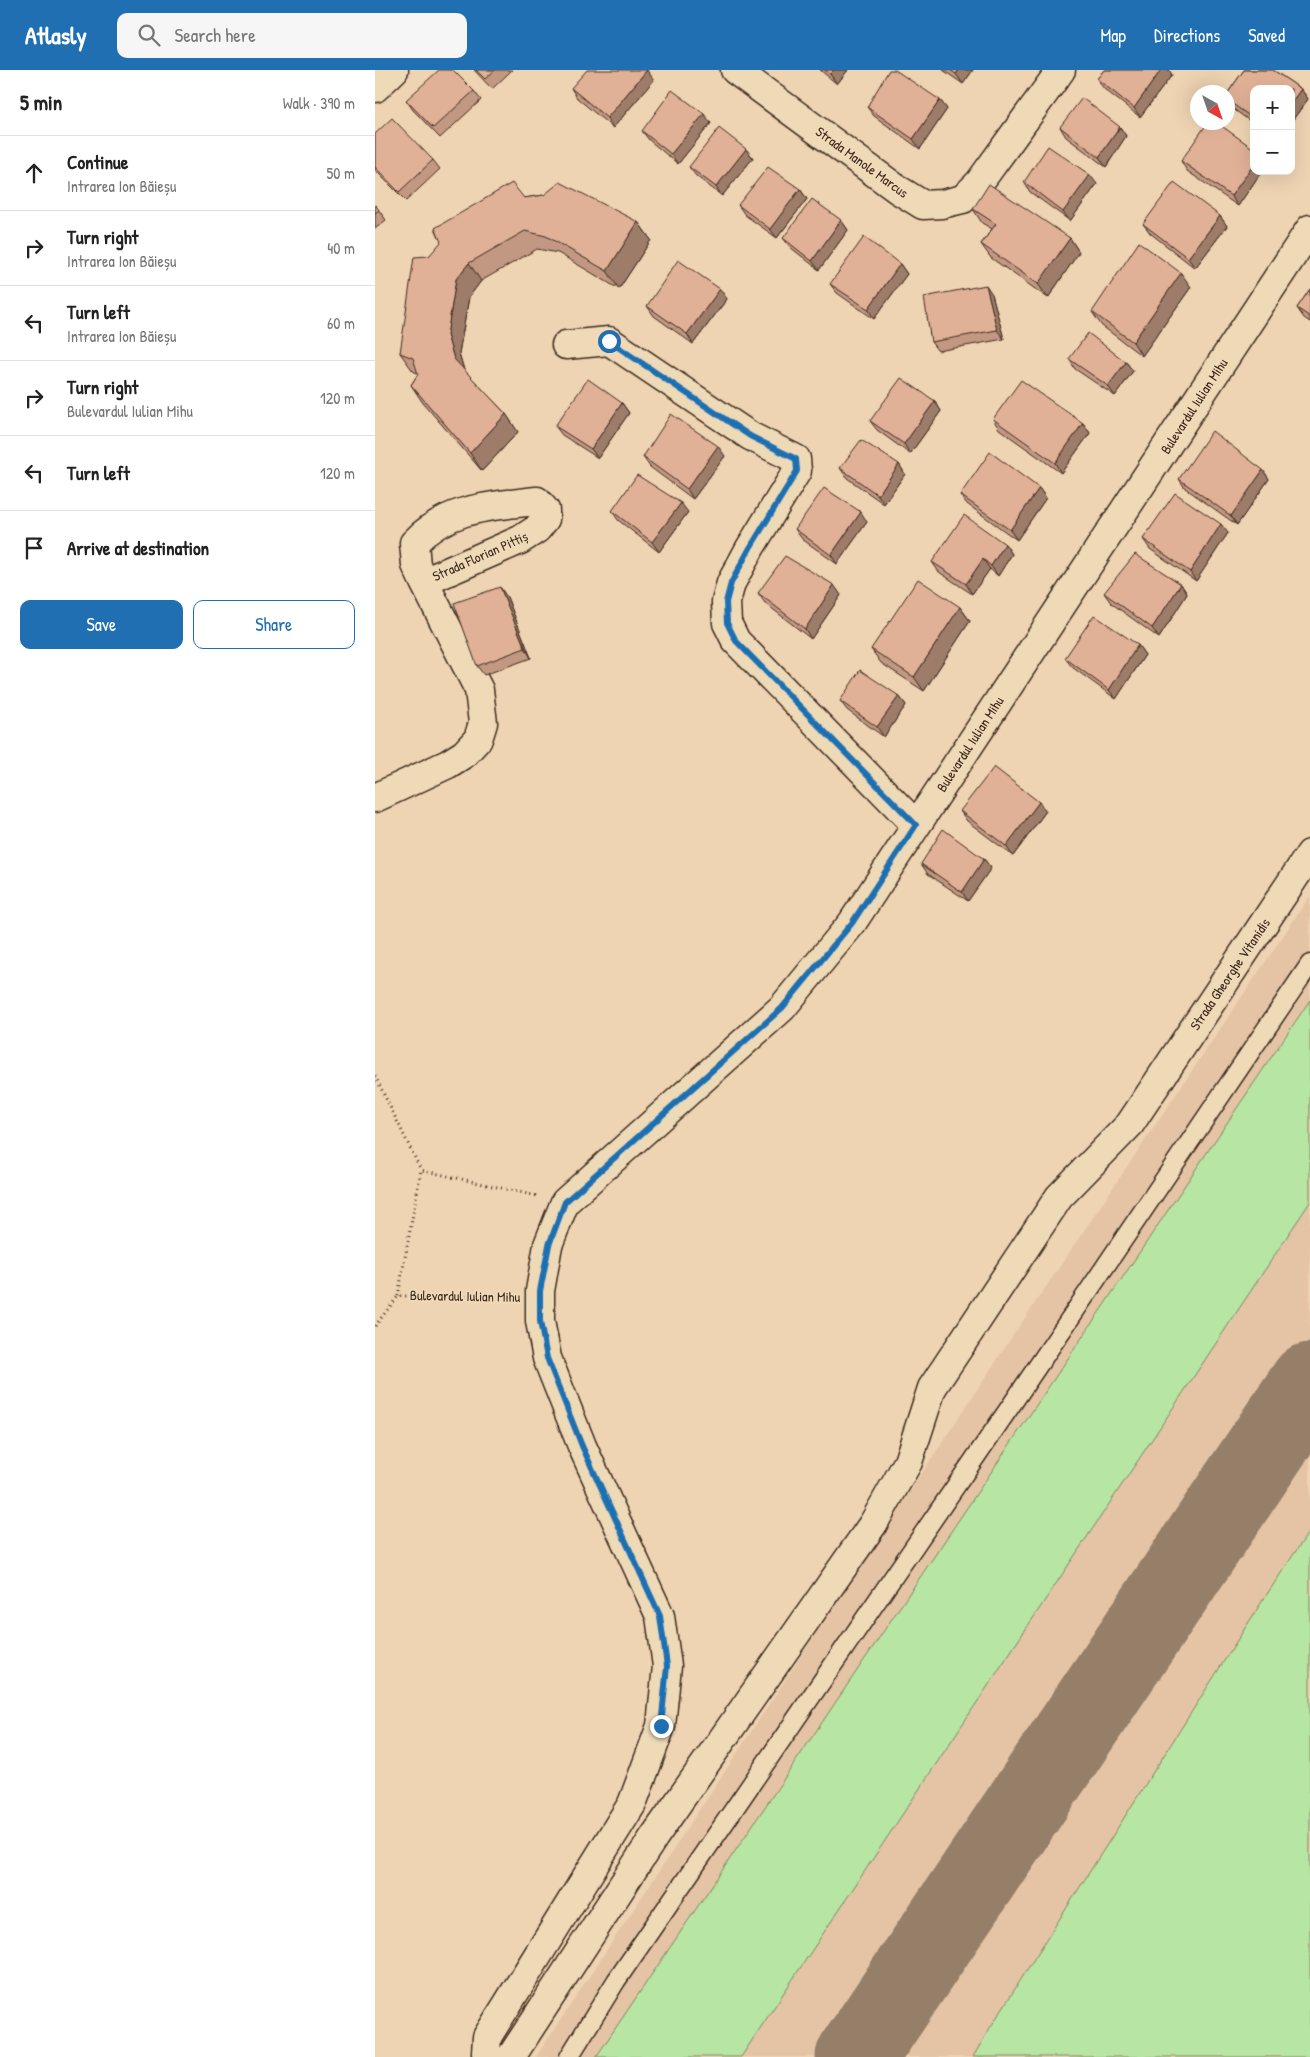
<!DOCTYPE html>
<html lang="en">
<head>
<meta charset="utf-8">
<style>
	:root { --surface:#fff; --page:#f6f6f6; --text:#222; --muted:#767676; --line:#e0e0e0; --accent:#1f6fb2 }
	body { margin:0; font-family:"Patrick Hand",sans-serif; background:var(--page); color:var(--text) }
	.controls { position:absolute; right:15px; top:15px; display:grid; overflow:hidden; border-radius:10px; box-shadow:0 5px 20px #0002 }
	.controls button { width:45px; height:45px; display:grid; place-items:center; padding:0; border:0; border-bottom:1px solid var(--line); background:var(--surface); color:var(--text); font:25px sans-serif }
	.compass { position:absolute; left:815px; top:15px; width:45px; height:45px; border-radius:50%; background:var(--surface); box-shadow:0 5px 20px #0002; rotate:140deg }
	.stop { position:absolute; width:15px; height:15px; margin:-11px; border:4px solid #1f6fb2; border-radius:50%; background:#fff }
	.stop.end { background:#1f6fb2; border-color:#fff; box-shadow:0 1px 5px #0008 }
	.list { margin:0; padding:0; list-style:none }
	h2 { display:flex; justify-content:space-between; align-items:center; height:65px; margin:0; padding:0 20px; font-size:21px }
	h2 small { font-size:16px; font-weight:400; color:var(--muted) }
	.list li { display:grid; grid-template-columns:32px 1fr auto; gap:15px; align-items:center; box-sizing:border-box; height:75px; padding:0 20px; border-top:1px solid var(--line) }
	.list b { display:block; font-size:19px; white-space:nowrap }
	.list p { margin:0; font-size:16px; white-space:nowrap; color:var(--muted) }
	.list em { font-size:16px; font-style:normal; color:var(--muted) }
	.actions { display:flex; gap:10px; padding:15px 20px }
	.actions a { flex:1; padding:11px 0; border:1px solid var(--accent); border-radius:10px; text-align:center; font-size:18px; color:var(--accent) }
	.actions .main { background:var(--accent); color:#fff }
	.icon { flex:none; width:28px; height:28px; fill:none; stroke:currentColor; stroke-width:2; stroke-linecap:round; stroke-linejoin:round }
	.map { position:relative; flex:none; width:935px; height:1987px; overflow:hidden }
	header { display:flex; align-items:center; gap:30px; box-sizing:border-box; height:70px; padding:0 25px; background:var(--accent); color:#fff }
	header strong { font-size:24px }
	nav { display:flex; gap:28px; margin-inline-start:auto; font-size:18px }
	.search { width:350px; height:45px; background:var(--page); display:flex; align-items:center; gap:12px; box-sizing:border-box; padding:0 18px; border-radius:10px; color:var(--muted); font-size:19px }
	main { display:flex }
	aside { flex:1; background:var(--surface) }
	.map>svg:first-child { display:block }
</style>
</head>
<body>
<header>
<strong>Atlasly</strong>
<div class="search"><svg class="icon" aria-label="search" viewBox="0 0 24 24"><circle cx="10" cy="10" r="6"/><path d="M15 15l6 6"/></svg>Search here</div>
<nav><a>Map</a><a>Directions</a><a>Saved</a></nav>
</header>
<main>
<aside>
<h2>5 min<small>Walk · 390 m</small></h2>
<ul class="list">
<li><svg class="icon" aria-label="ahead" viewBox="0 0 24 24"><path d="M12 20V5M6 11l6-6 6 6"/></svg><div><b>Continue</b><p>Intrarea Ion Băieșu</p></div><em>50 m</em></li>
<li><svg class="icon" aria-label="right" viewBox="0 0 24 24"><path d="M7 20v-9h11M14 6l5 5-5 5"/></svg><div><b>Turn right</b><p>Intrarea Ion Băieșu</p></div><em>40 m</em></li>
<li><svg class="icon" aria-label="left" viewBox="0 0 24 24"><path d="M17 20v-9H6M10 6l-5 5 5 5"/></svg><div><b>Turn left</b><p>Intrarea Ion Băieșu</p></div><em>60 m</em></li>
<li><svg class="icon" aria-label="right" viewBox="0 0 24 24"><path d="M7 20v-9h11M14 6l5 5-5 5"/></svg><div><b>Turn right</b><p>Bulevardul Iulian Mihu</p></div><em>120 m</em></li>
<li><svg class="icon" aria-label="left" viewBox="0 0 24 24"><path d="M17 20v-9H6M10 6l-5 5 5 5"/></svg><div><b>Turn left</b></div><em>120 m</em></li>
<li><svg class="icon" aria-label="arrive" viewBox="0 0 24 24"><path d="M6 21V4h12l-3 4 3 4H6"/></svg><div><b>Arrive at destination</b></div></li>
</ul>
<div class="actions"><a class="main">Save</a><a>Share</a></div>
</aside>
<div class="map">
<svg width="935" height="1987" viewBox="0 0 935 1987">
	<rect width="100%" height="100%" fill="#efd4b3"/>
	<filter id="ink" filterUnits="userSpaceOnUse"><feTurbulence type="fractalNoise" baseFrequency=".02" numOctaves="2"/><feDisplacementMap in="SourceGraphic" scale="10" xChannelSelector="R" yChannelSelector="G"/><feConvolveMatrix kernelMatrix="1 2 1 2 8 2 1 2 1" color-interpolation-filters="sRGB"/></filter>
	<g filter="url(#ink)">
		<path fill="#e4c4a5" d="M935,826V1987H161L631,1276Z"/>
		<g fill="#b7e5a3" stroke="#798860">
			<path d="M935,930V1132L366,1987H221Z"/>
			<path d="M935,1460V1987H598L615,1958L886,1533Z"/>
		</g>
		<g fill="none" stroke-linecap="round" stroke-linejoin="round">
			<path stroke="#957f68" stroke-width="81" d="M481,1987L935,1313"/>
			<defs>
				<path id="service" d="M194,1987L241,1911L635,1337L935,894"/>
				<g id="minor">
					<path d="M360,0L522,119L548,135L567,134L588,129L604,113L686,0"/>
					<path d="M0,18L19,0"/>
					<path d="M191,275L234,271L375,366L421,389L422,401L375,478L356,513L351,532L352,553L361,571L541,755"/>
					<path d="M0,728L73,694L89,684L103,669L108,653L104,620L49,512L41,495L39,473C72,437 116,436 162,431L170,440V449L162,459L145,470L49,512"/>
					<path d="M115,1987L111,1983L112,1967L257,1734L286,1656L292,1596L285,1546L207,1376L172,1288L165,1251V1221L173,1175L190,1132L407,938L477,853L935,159"/>
					<path d="M136,1987L279,1767L498,1454L533,1392L557,1318L684,1127L755,1054L935,784"/>
				</g>
			</defs>
			<use href="#service" stroke="#3b2a1e" stroke-width="21"/>
			<use href="#minor" stroke="#3b2a1e" stroke-width="31"/>
			<g stroke="#3b2a1e" stroke-width="3" stroke-dasharray="1 4" stroke-linecap="butt">
				<path d="M0,1006L46,1100"/>
				<path d="M23,1226L46,1100L162,1126"/>
				<path d="M0,1256L23,1226L136,1227"/>
			</g>
			<use href="#service" stroke="#efdab8" stroke-width="18"/>
			<use href="#minor" stroke="#efdab8" stroke-width="28"/>
		</g>
		<g fill="#c29882" stroke="#3b2a1e">
			<path d="M99,0H137L117,19Z"/>
			<path d="M445,0H473L462,14Z"/>
			<path d="M568,0H598L588,14Z"/>
			<path d="M729,0H794L797,5L765,47L729,19L722,9Z"/>
			<path d="M869,0H898L926,19L933,29L916,52V19H879V54L857,38L852,32V24Z"/>
			<path d="M279,10L238,58L202,28L196,18Z"/>
			<path d="M99,21L106,30L65,68L38,40L31,30Z"/>
			<path d="M565,30L572,39L545,79L499,46L492,37Z"/>
			<path d="M336,53L303,94L274,70L267,61Z"/>
			<path d="M685,57H745L751,66L731,97L691,67Z"/>
			<path d="M0,64L58,90L65,99L31,131L0,100Z"/>
			<path d="M371,79L378,88L347,126L321,106L314,97Z"/>
			<path d="M806,91L879,101H887L863,136L812,101Z"/>
			<path d="M649,112L722,114L695,151L655,122Z"/>
			<path d="M425,119L432,129L402,168L370,145L363,135Z"/>
			<path d="M169,125L263,152L276,170L244,219L183,183L162,179L106,211L94,227L84,283L89,300L131,344L143,362L107,401L48,333L36,315L43,304L42,303L38,301L25,283L54,186L149,128Z"/>
			<path d="M0,135L11,150L0,159Z"/>
			<path d="M598,139L695,168L704,182L673,228L616,188L606,174L617,159L607,153Z"/>
			<path d="M845,146L852,156L820,198L775,163L768,154Z"/>
			<path d="M466,150L473,160L444,200L415,177L408,168Z"/>
			<path d="M525,194L532,204L499,249L462,223L455,214Z"/>
			<path d="M816,217L767,286L727,256L717,242Z"/>
			<path d="M345,219L352,229L318,274L279,246L272,236Z"/>
			<path d="M935,219V252L929,248L922,238Z"/>
			<path d="M617,224L629,269L563,281L556,272Z"/>
			<path d="M694,289L751,292L758,301L740,326L700,299Z"/>
			<path d="M560,331L566,341L535,384L502,360L495,351Z"/>
			<path d="M247,333L254,343L223,388L187,365L180,356Z"/>
			<path d="M618,349L708,353L715,363L686,403L624,359Z"/>
			<path d="M350,386L318,429L275,397L268,387Z"/>
			<path d="M524,394L530,404L509,434L472,408L465,398Z"/>
			<path d="M888,400L894,409L862,455L810,418L804,409Z"/>
			<path d="M664,418L671,428L642,470L592,434L585,425Z"/>
			<path d="M237,441L313,442L284,482L243,450Z"/>
			<path d="M492,452L462,494L427,469L420,459Z"/>
			<path d="M853,463L821,511L775,479L768,469Z"/>
			<path d="M630,474L637,484L623,506L615,499L597,524L564,502L557,492Z"/>
			<path d="M806,514L812,524L784,568L736,533L729,523Z"/>
			<path d="M383,523L466,525L436,569L390,533Z"/>
			<path d="M132,527L156,588L109,605L102,596Z"/>
			<path d="M585,537L595,551L549,621L506,593L496,579Z"/>
			<path d="M763,575L770,585L741,629L697,597L690,588Z"/>
			<path d="M524,626L531,635L509,667L472,640L465,631Z"/>
			<path d="M585,741H671L638,786L592,751Z"/>
			<path d="M609,789L616,798L593,831L553,804L546,794Z"/>
		</g>
		<g fill="#9e7c6a" stroke="#3b2a1e">
			<path d="M272,0L279,10L238,58L232,48Z"/>
			<path d="M459,0H473L462,14L455,4Z"/>
			<path d="M584,0H598L588,14L581,4Z"/>
			<path d="M786,0H794L797,5L765,47L759,38Z"/>
			<path d="M926,19L933,29L916,52V33Z"/>
			<path d="M565,30L572,39L545,79L538,69Z"/>
			<path d="M329,44L336,53L303,94L296,84Z"/>
			<path d="M745,57L751,66L731,97L724,87Z"/>
			<path d="M371,79L378,88L347,126L341,117Z"/>
			<path d="M879,94V101H887L863,136L856,126Z"/>
			<path d="M715,105L722,114L695,151L688,142Z"/>
			<path d="M425,119L432,129L402,168L395,159Z"/>
			<path d="M845,146L852,156L820,198L813,188Z"/>
			<path d="M466,150L473,160L444,200L437,191Z"/>
			<path d="M263,152L276,170L244,219L232,201Z"/>
			<path d="M695,168L704,182L673,228L663,214Z"/>
			<path d="M94,193L106,211L94,227L84,283L91,307L79,289L72,265L81,209Z"/>
			<path d="M525,194L532,204L499,249L493,239Z"/>
			<path d="M806,203L816,217L767,286L758,272Z"/>
			<path d="M611,215L617,224L629,269L622,260Z"/>
			<path d="M345,219L352,229L318,274L312,264Z"/>
			<path d="M751,292L758,301L740,326L733,316Z"/>
			<path d="M560,331L566,341L535,384L529,374Z"/>
			<path d="M247,333L254,343L223,388L216,379Z"/>
			<path d="M131,344L143,362L107,401L95,383Z"/>
			<path d="M708,353L715,363L686,403L680,393Z"/>
			<path d="M343,376L350,386L318,429L312,419Z"/>
			<path d="M524,394L530,404L509,434L503,425Z"/>
			<path d="M888,400L894,409L862,455L856,446Z"/>
			<path d="M664,418L671,428L642,470L635,460Z"/>
			<path d="M306,433L313,442L284,482L277,472Z"/>
			<path d="M486,442L492,452L462,494L456,485Z"/>
			<path d="M846,454L853,463L821,511L815,502Z"/>
			<path d="M630,474L637,484L623,506L616,496Z"/>
			<path d="M608,489L615,499L597,524L591,514Z"/>
			<path d="M806,514L812,524L784,568L777,558Z"/>
			<path d="M459,515L466,525L436,569L430,559Z"/>
			<path d="M125,517L132,527L156,588L150,578Z"/>
			<path d="M585,537L595,551L549,621L539,607Z"/>
			<path d="M763,575L770,585L741,629L734,620Z"/>
			<path d="M524,626L531,635L509,667L502,657Z"/>
			<path d="M664,732L671,741L638,786L631,776Z"/>
			<path d="M609,789L616,798L593,831L587,822Z"/>
		</g>
		<g fill="#e1b197" stroke="#3b2a1e">
			<path d="M64,0H78L99,21L58,58L31,30Z"/>
			<path d="M101,0H120L110,9Z"/>
			<path d="M212,0H272L232,48L196,18Z"/>
			<path d="M450,0H459L455,4Z"/>
			<path d="M514,0H520L565,30L538,69L492,37Z"/>
			<path d="M575,0H584L581,4Z"/>
			<path d="M729,0H786L759,38L722,9Z"/>
			<path d="M869,0H898L926,19L916,33V19H879V49L852,30V24Z"/>
			<path d="M297,20L329,44L296,84L267,61Z"/>
			<path d="M707,28L745,57L724,87L685,57Z"/>
			<path d="M17,48L58,90L24,122L0,97V64Z"/>
			<path d="M833,52H841L879,79V94L856,126L806,91Z"/>
			<path d="M344,58L371,79L341,117L314,97Z"/>
			<path d="M673,76L715,105L688,142L649,112Z"/>
			<path d="M393,97L425,119L395,159L363,135Z"/>
			<path d="M185,112L263,152L232,201L171,166L150,161L94,193L81,209L72,265L79,289L131,344L95,383L36,315L43,304L38,288L25,283L39,187L54,186L66,172L60,158L137,113L149,128L169,125Z"/>
			<path d="M799,112L845,146L813,188L768,154Z"/>
			<path d="M614,114L695,168L663,214L606,174L621,154L598,139Z"/>
			<path d="M437,129L466,150L437,191L408,168Z"/>
			<path d="M0,135L4,140L0,143Z"/>
			<path d="M489,167L525,194L493,239L455,214Z"/>
			<path d="M764,172L806,203L758,272L717,242Z"/>
			<path d="M303,190L345,219L312,264L272,236Z"/>
			<path d="M611,215L622,260L556,272L549,227Z"/>
			<path d="M935,219V247L922,238Z"/>
			<path d="M713,263L751,292L733,316L694,289Z"/>
			<path d="M526,308L560,331L529,374L495,351Z"/>
			<path d="M213,309L247,333L216,379L180,356Z"/>
			<path d="M646,310L708,353L680,393L618,349Z"/>
			<path d="M296,344L343,376L312,419L268,387Z"/>
			<path d="M837,361L888,400L856,446L804,409Z"/>
			<path d="M486,370L524,394L503,425L465,398Z"/>
			<path d="M615,382L664,418L635,460L585,425Z"/>
			<path d="M262,405L306,433L277,472L237,441Z"/>
			<path d="M449,418L486,442L456,485L420,459Z"/>
			<path d="M800,423L846,454L815,502L768,469Z"/>
			<path d="M589,445L630,474L616,496L608,489L591,514L557,492Z"/>
			<path d="M760,484L806,514L777,558L729,523Z"/>
			<path d="M410,486L459,515L430,559L383,523Z"/>
			<path d="M543,509L585,537L539,607L496,579Z"/>
			<path d="M125,517L150,578L102,596L79,533Z"/>
			<path d="M719,545L763,575L734,620L690,588Z"/>
			<path d="M485,600L524,626L502,657L465,631Z"/>
			<path d="M619,697L664,732L631,776L585,741Z"/>
			<path d="M568,759L609,789L587,822L546,794Z"/>
		</g>
	</g>
	<g fill="none" stroke-linecap="round" stroke-linejoin="round" filter="url(#ink)">
		<path stroke="#1f6fb2" stroke-width="6" d="M234,271L375,366L421,389L422,401L375,478L356,513L351,532L352,553L361,571L541,755L477,853L407,938L190,1132L174,1175L165,1221V1251L172,1288L207,1376L285,1546L292,1596L286,1656"/>
	</g>
	<g text-anchor="middle" stroke-width="4" stroke-linejoin="round" paint-order="stroke">
		<g font-size="14" fill="#3b2a1e" stroke="#efdab8">
			<text transform="translate(487 92) rotate(36)" y="5">Strada Manole Marcus</text>
			<text transform="translate(819 336) rotate(-57)" y="5">Bulevardul Iulian Mihu</text>
			<text transform="translate(105 486) rotate(-24)" y="5">Strada Florian Pittiș</text>
			<text transform="translate(595 674) rotate(-57)" y="5">Bulevardul Iulian Mihu</text>
			<text transform="translate(855 904) rotate(-56)" y="5">Strada Gheorghe Vitanidis</text>
			<text transform="translate(90 1226) rotate(1)" y="5">Bulevardul Iulian Mihu</text>
		</g>
	</g>
</svg>
<div class="controls">
<button>+</button>
<button>−</button>
</div>
<svg class="compass" viewBox="-18 -18 36 36"><path d="M0-13l5 13h-10z" fill="#e53935"/><path d="M0 13l5-13h-10z" fill="#767676"/></svg>
<div class="stop" style="left:234px;top:271px"></div>
<div class="stop end" style="left:286px;top:1656px"></div>
</div>
</main>
</body>
</html>
